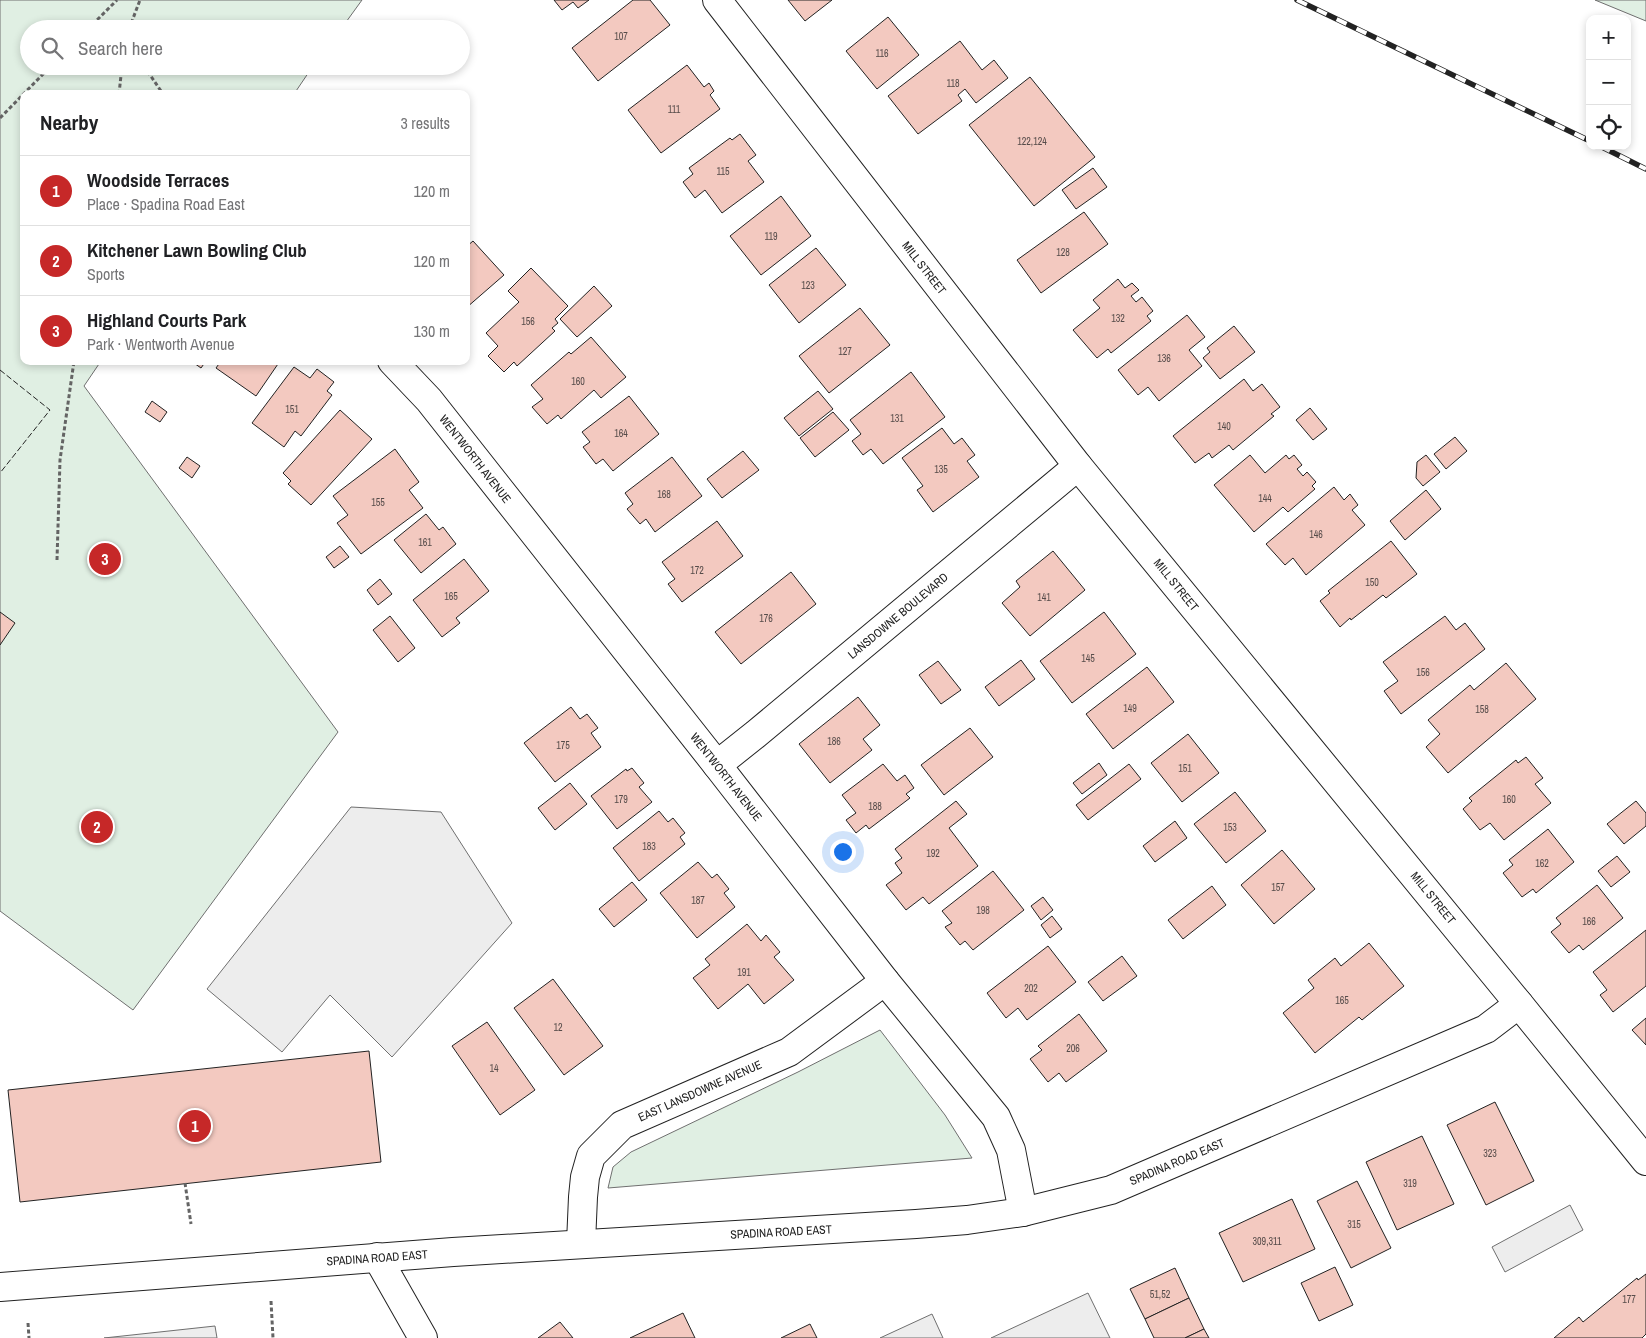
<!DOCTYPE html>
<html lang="en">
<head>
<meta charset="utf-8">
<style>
	:root { --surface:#fff; --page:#f6f6f6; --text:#202124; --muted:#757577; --line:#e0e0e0; --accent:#c62828 }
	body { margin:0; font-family:"Archivo Narrow",sans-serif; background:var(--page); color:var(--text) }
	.controls { position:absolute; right:15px; top:15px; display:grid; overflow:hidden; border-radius:10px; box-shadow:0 2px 8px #0003 }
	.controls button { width:45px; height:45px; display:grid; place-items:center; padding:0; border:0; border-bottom:1px solid var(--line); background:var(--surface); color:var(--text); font:25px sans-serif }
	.you { position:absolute; left:842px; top:851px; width:18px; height:18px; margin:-12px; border:4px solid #fff; border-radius:50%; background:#1a73e8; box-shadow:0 0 0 8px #1a73e833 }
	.badge { display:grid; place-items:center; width:32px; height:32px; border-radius:50%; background:var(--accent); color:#fff; font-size:16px; font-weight:700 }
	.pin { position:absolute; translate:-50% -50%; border:2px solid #fff; box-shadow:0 1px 5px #0006 }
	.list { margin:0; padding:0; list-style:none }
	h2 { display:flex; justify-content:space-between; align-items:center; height:65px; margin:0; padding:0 20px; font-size:21px }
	h2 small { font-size:16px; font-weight:400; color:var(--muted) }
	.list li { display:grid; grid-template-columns:32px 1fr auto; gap:15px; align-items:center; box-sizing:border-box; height:70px; padding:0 20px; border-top:1px solid var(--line) }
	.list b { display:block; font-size:19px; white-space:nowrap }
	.list p { margin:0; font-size:16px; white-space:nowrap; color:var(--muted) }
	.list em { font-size:16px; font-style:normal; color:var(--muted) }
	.icon { flex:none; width:28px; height:28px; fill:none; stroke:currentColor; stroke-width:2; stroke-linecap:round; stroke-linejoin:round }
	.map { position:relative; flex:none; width:1646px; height:1338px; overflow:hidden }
	.search { position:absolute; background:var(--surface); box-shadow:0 2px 8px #0003; left:20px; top:20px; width:450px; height:55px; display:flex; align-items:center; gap:12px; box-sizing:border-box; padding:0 18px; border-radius:28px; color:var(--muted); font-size:19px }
	.panel { position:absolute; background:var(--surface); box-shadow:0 2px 8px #0003; left:20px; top:90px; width:450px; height:275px; border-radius:10px }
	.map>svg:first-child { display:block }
</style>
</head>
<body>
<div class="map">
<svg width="1646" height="1338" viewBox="0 0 1646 1338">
	<rect width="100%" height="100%" fill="#fff"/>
	<g fill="#e0efe3" stroke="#6f6f6f">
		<path d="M0,0H362L341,29H29V66H313L294,94H24V361H101L84,386L338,732L133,1010L0,911Z"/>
		<path d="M1595,0H1646V21Z"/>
		<path d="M880,1030L945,1115L972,1158L608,1188L613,1167L631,1152L798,1072Z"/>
	</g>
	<g fill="#ededed" stroke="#6f6f6f">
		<path d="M351,807L441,812L512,923L392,1057L330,995L282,1052L207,989Z"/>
		<path d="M1570,1205L1583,1230L1505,1272L1492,1247Z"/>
		<path d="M1088,1293L1110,1338H991Z"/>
		<path d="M932,1314L943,1338H880Z"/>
		<path d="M215,1326L217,1338H104Z"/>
	</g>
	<g fill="#f3c9c0" stroke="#222">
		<path d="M554,0H589L578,8L573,2L562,10Z"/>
		<path d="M633,0H650L670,25L598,81L572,48Z"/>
		<path d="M788,0H832L805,21Z"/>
		<path d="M888,17L919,55L877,89L846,51Z"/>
		<path d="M960,41L982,70L994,60L1008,78L976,103L965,89L958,95L962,101L918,134L888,96Z"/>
		<path d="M687,65L704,87L709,83L714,91L710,95L720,109L661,153L628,110Z"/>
		<path d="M1030,77L1095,157L1034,206L969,125Z"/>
		<path d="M740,134L756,155L748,161L764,182L722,213L705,190L695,198L683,182L693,174L689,168L730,138L732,140Z"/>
		<path d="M1093,168L1107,187L1076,209L1062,190Z"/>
		<path d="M781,196L811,236L761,275L730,236Z"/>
		<path d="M1084,212L1108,244L1041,293L1017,260Z"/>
		<path d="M473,241L504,275L466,308V247Z"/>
		<path d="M816,248L846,285L799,323L769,285Z"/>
		<path d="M531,268L568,306L555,319L558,323L552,328L555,331L517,366L514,362L504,372L488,356L498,346L486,333L519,302L508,291Z"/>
		<path d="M1118,279L1125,288L1132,283L1139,290L1131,296L1136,302L1142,297L1153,311L1147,316L1151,321L1111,353L1108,349L1097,358L1073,330L1100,308L1093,300Z"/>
		<path d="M594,286L612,306L577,337L560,319Z"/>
		<path d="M860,308L890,345L829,393L799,356Z"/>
		<path d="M1187,315L1205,337L1189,350L1202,366L1159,401L1148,387L1138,395L1118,370Z"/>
		<path d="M1234,326L1255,352L1220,379L1203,358L1210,352L1207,348Z"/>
		<path d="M591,337L626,377L601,398L594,390L561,419L558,415L547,424L532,407L543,399L531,385L569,352L571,354Z"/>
		<path d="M191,361H206L201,368Z"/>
		<path d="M221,361H280L256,396L216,368Z"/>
		<path d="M294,367L310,378L317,369L334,382L327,391L332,395L301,436L295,431L284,447L252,423Z"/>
		<path d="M911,372L945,417L883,464L871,449L863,455L852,441L861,434L850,420Z"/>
		<path d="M1244,379L1253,391L1262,384L1280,407L1271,414L1274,416L1233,450L1229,445L1212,458L1209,453L1195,463L1173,436Z"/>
		<path d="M818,391L833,409L799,436L784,418Z"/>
		<path d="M629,396L659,434L613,471L603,459L596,464L583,447L590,442L582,432Z"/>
		<path d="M152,401L167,412L160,422L145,412Z"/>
		<path d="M1310,408L1327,429L1313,440L1296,420Z"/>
		<path d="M340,410L372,439L311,505L288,484L291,481L283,473Z"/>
		<path d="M833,412L849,430L815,457L800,438Z"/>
		<path d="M942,428L954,444L962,438L975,455L967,461L979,477L933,512L917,490L923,486L902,458Z"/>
		<path d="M1455,437L1467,451L1446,469L1434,454Z"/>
		<path d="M395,449L419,482L409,490L423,508L361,554L337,523L348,515L333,496Z"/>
		<path d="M743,451L759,470L722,498L707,479Z"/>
		<path d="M1250,455L1265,473L1286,455L1289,459L1294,455L1302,465L1297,469L1303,476L1307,472L1316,482L1312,486L1315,489L1288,512L1283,507L1254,532L1214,485Z"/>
		<path d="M1426,455L1440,472L1423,486L1416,478L1417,462Z"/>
		<path d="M187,457L200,466L192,478L179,468Z"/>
		<path d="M672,457L702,496L655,532L646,519L640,524L627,509L633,504L625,493Z"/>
		<path d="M1334,487L1344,500L1350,494L1358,505L1352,510L1365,525L1306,575L1293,558L1285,565L1266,544Z"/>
		<path d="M1426,490L1441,509L1405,540L1390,521Z"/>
		<path d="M426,514L439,530L443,527L456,544L421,573L394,540Z"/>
		<path d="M717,521L743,556L682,602L668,584L675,579L662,562Z"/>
		<path d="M1391,541L1417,574L1386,598L1383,595L1351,620L1350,618L1340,627L1320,601L1330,593L1328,591Z"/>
		<path d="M340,546L349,557L334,568L326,557Z"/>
		<path d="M1053,551L1085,590L1030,636L1002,603L1020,587L1016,581Z"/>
		<path d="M464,559L489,591L456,618L460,623L442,637L413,600Z"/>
		<path d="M791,572L816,604L741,664L715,632Z"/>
		<path d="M380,579L392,594L378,605L367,590Z"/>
		<path d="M0,612L15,623L0,645Z"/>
		<path d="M1104,612L1136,654L1072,703L1040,661Z"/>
		<path d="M390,616L415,648L398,662L373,630Z"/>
		<path d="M1445,616L1456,630L1465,623L1485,649L1401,714L1384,691L1398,681L1383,662Z"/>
		<path d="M1021,660L1035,679L999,706L985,687Z"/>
		<path d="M938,661L961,690L941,704L919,675Z"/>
		<path d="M1506,663L1536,699L1448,773L1426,747L1440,734L1428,720L1470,685L1474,690Z"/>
		<path d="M1147,667L1174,702L1113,749L1086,714Z"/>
		<path d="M858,697L880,725L863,739L872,750L830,783L799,744Z"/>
		<path d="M571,707L580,719L587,714L598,728L591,733L601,747L555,782L524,743Z"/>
		<path d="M970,728L993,757L944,795L921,765Z"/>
		<path d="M1188,734L1219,773L1182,802L1151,763Z"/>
		<path d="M1526,757L1543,778L1535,784L1551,803L1504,840L1490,823L1480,830L1463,809L1472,801L1469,798L1516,760L1518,763Z"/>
		<path d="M1099,763L1107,775L1082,794L1073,783Z"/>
		<path d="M883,764L897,781L905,775L914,788L906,794L910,798L869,829L866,825L856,833L846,820L856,813L842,795Z"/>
		<path d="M1129,764L1141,779L1088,820L1076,805Z"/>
		<path d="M632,768L644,783L639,787L652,802L617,829L591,796L626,769L627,771Z"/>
		<path d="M570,783L587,804L555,830L538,808Z"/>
		<path d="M1235,792L1266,831L1226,863L1194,824Z"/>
		<path d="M956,801L967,814L949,828L978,866L929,904L923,897L906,910L886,885L902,873L895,863L902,858L895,849Z"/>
		<path d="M1636,801L1646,813V826L1624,844L1607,824Z"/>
		<path d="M659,811L668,822L673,818L685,833L680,837L685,844L639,881L613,848Z"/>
		<path d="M1175,821L1187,838L1155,862L1143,846Z"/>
		<path d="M1548,829L1574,862L1536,893L1533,889L1522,897L1503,873L1513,865L1509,860Z"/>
		<path d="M1282,850L1315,889L1274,924L1241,885Z"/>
		<path d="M1617,856L1630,872L1611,887L1598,871Z"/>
		<path d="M698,862L712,878L717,874L729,889L724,893L735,907L697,938L660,893Z"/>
		<path d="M993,871L1024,910L973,950L965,941L960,945L945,927L952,923L942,911Z"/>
		<path d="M632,882L647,900L614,927L599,909Z"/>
		<path d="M1597,885L1623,918L1583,950L1579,945L1569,953L1551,932L1561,924L1556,918Z"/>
		<path d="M1212,886L1226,905L1183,939L1168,920Z"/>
		<path d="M1043,897L1053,910L1041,920L1031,906Z"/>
		<path d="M1052,916L1062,929L1050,938L1041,925Z"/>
		<path d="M747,924L761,941L766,935L780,952L774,957L794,980L764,1004L748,984L718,1009L693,978L710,965L705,959Z"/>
		<path d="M1646,930V986L1613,1012L1600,995L1607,990L1593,972Z"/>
		<path d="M1369,943L1404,986L1362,1020L1359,1017L1315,1053L1283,1013L1314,988L1308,980L1335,958L1341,966Z"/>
		<path d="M1048,946L1076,982L1027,1020L1018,1008L1006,1018L987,993Z"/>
		<path d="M1122,956L1137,976L1103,1001L1088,982Z"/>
		<path d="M553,979L603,1046L564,1075L514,1008Z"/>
		<path d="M1079,1014L1107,1051L1066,1082L1059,1073L1048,1082L1030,1059L1042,1050L1038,1046Z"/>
		<path d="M1646,1018V1045L1632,1030Z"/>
		<path d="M487,1022L535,1090L500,1115L452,1046Z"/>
		<path d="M369,1051L381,1162L20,1202L8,1090Z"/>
		<path d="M1495,1102L1534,1181L1486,1205L1447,1125Z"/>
		<path d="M1422,1136L1454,1204L1397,1230L1366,1162Z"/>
		<path d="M1357,1181L1391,1248L1351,1268L1317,1201Z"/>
		<path d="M1292,1199L1315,1249L1243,1282L1219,1233Z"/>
		<path d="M1335,1267L1353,1305L1319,1321L1301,1283Z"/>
		<path d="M1175,1268L1189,1298L1145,1319L1130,1289Z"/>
		<path d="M1646,1274V1334L1642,1338H1554L1579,1317L1583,1322L1637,1278L1638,1280Z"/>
		<path d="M1189,1298L1204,1329L1185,1338H1154L1145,1319Z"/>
		<path d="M683,1313L695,1338H630Z"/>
		<path d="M560,1322L573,1338H538Z"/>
		<path d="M810,1324L817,1338H781Z"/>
		<path d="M1204,1329L1209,1338H1185Z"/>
	</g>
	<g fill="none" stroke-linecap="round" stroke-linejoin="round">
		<defs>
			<g id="minor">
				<path d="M717,0L1078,466L1519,1004L1646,1161"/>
				<path d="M392,361L429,400L717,765L885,981L996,1117L1011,1150L1023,1212"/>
				<path d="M717,765L756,734L1078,466"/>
				<path d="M581,1243L583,1197L585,1177L591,1156L622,1125L789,1052L885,981"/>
				<path d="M377,1257L423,1338"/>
				<path d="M0,1287L453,1252L916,1224L967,1220L1023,1212L1111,1190L1486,1029L1519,1004"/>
			</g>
		</defs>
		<use href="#minor" stroke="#222" stroke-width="30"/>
		<g stroke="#646464" stroke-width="3" stroke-dasharray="4 2.5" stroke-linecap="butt">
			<path d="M88,29L117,0"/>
			<path d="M129,29L140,0"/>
			<path d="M144,66L163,94"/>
			<path d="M119,94L122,66"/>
			<path d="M0,118L51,66"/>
			<path d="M57,560L60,460L74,361"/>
			<path d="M185,1183L191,1224"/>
			<path d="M271,1301L273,1338"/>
			<path d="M28,1323L29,1338"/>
		</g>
		<use href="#minor" stroke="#fff" stroke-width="28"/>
		<defs>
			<g id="rail">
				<path d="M1297,0L1590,141"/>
				<path d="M1600,146L1646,169"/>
			</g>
		</defs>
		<use href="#rail" stroke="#222" stroke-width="5.5"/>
		<use href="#rail" stroke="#fff" stroke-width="4" stroke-dasharray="11" stroke-linecap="butt"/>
		<path stroke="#222" stroke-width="1" stroke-dasharray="6 2.5" stroke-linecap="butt" d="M0,370L50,410L0,473"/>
	</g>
	<g text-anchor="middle" stroke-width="4" stroke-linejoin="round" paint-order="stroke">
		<g font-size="10" fill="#564c4a">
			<text x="621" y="40">107</text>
			<text x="882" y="57">116</text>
			<text x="953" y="87">118</text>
			<text x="674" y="113">111</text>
			<text x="1032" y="145">122,124</text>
			<text x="723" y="175">115</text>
			<text x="771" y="240">119</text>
			<text x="1063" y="256">128</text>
			<text x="808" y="289">123</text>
			<text x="1118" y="322">132</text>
			<text x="528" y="325">156</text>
			<text x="845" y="355">127</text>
			<text x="1164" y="362">136</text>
			<text x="578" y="385">160</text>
			<text x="292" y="413">151</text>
			<text x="897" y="422">131</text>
			<text x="1224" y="430">140</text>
			<text x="621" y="437">164</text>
			<text x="941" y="473">135</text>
			<text x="664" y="498">168</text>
			<text x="1265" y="502">144</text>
			<text x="378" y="506">155</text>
			<text x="1316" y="538">146</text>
			<text x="425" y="546">161</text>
			<text x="697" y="574">172</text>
			<text x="1372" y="586">150</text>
			<text x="451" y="600">165</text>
			<text x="1044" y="601">141</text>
			<text x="766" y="622">176</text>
			<text x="1088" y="662">145</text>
			<text x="1423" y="676">156</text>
			<text x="1130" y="712">149</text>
			<text x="1482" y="713">158</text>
			<text x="834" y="745">186</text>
			<text x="563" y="749">175</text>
			<text x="1185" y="772">151</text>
			<text x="621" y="803">179</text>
			<text x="1509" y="803">160</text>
			<text x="875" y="810">188</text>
			<text x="1230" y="831">153</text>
			<text x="649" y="850">183</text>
			<text x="933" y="857">192</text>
			<text x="1542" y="867">162</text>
			<text x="1278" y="891">157</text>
			<text x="698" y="904">187</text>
			<text x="983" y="914">198</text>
			<text x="1589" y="925">166</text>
			<text x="744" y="976">191</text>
			<text x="1031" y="992">202</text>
			<text x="1342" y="1004">165</text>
			<text x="558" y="1031">12</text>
			<text x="1073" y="1052">206</text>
			<text x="494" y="1072">14</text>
			<text x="1490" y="1157">323</text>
			<text x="1410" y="1187">319</text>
			<text x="1354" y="1228">315</text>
			<text x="1267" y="1245">309,311</text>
			<text x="1160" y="1298">51,52</text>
			<text x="1629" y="1303">177</text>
		</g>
		<g font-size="12" fill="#222" stroke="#fff">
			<text transform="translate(924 268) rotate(52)" y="4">MILL STREET</text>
			<text transform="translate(475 459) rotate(52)" y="4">WENTWORTH AVENUE</text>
			<text transform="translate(1176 585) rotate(51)" y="4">MILL STREET</text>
			<text transform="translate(898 616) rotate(-40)" y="4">LANSDOWNE BOULEVARD</text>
			<text transform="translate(726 777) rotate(52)" y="4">WENTWORTH AVENUE</text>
			<text transform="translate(1433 898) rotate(51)" y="4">MILL STREET</text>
			<text transform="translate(700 1091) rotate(-24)" y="4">EAST LANSDOWNE AVENUE</text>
			<text transform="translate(1177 1162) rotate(-23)" y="4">SPADINA ROAD EAST</text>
			<text transform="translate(781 1232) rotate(-3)" y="4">SPADINA ROAD EAST</text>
			<text transform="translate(377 1258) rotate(-4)" y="4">SPADINA ROAD EAST</text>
		</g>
	</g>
</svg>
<div class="controls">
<button>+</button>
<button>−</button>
<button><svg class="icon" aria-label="locate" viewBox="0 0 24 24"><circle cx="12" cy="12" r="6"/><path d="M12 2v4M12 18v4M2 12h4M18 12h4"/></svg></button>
</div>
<div class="you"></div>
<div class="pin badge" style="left:195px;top:1126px">1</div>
<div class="pin badge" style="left:97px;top:827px">2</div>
<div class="pin badge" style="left:105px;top:559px">3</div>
<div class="search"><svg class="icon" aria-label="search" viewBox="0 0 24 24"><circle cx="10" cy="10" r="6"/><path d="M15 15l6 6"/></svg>Search here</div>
<section class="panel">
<h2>Nearby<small>3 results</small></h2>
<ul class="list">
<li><span class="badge">1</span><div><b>Woodside Terraces</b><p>Place · Spadina Road East</p></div><em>120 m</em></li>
<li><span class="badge">2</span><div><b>Kitchener Lawn Bowling Club</b><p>Sports</p></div><em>120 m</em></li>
<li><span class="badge">3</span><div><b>Highland Courts Park</b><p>Park · Wentworth Avenue</p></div><em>130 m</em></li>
</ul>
</section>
</div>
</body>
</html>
